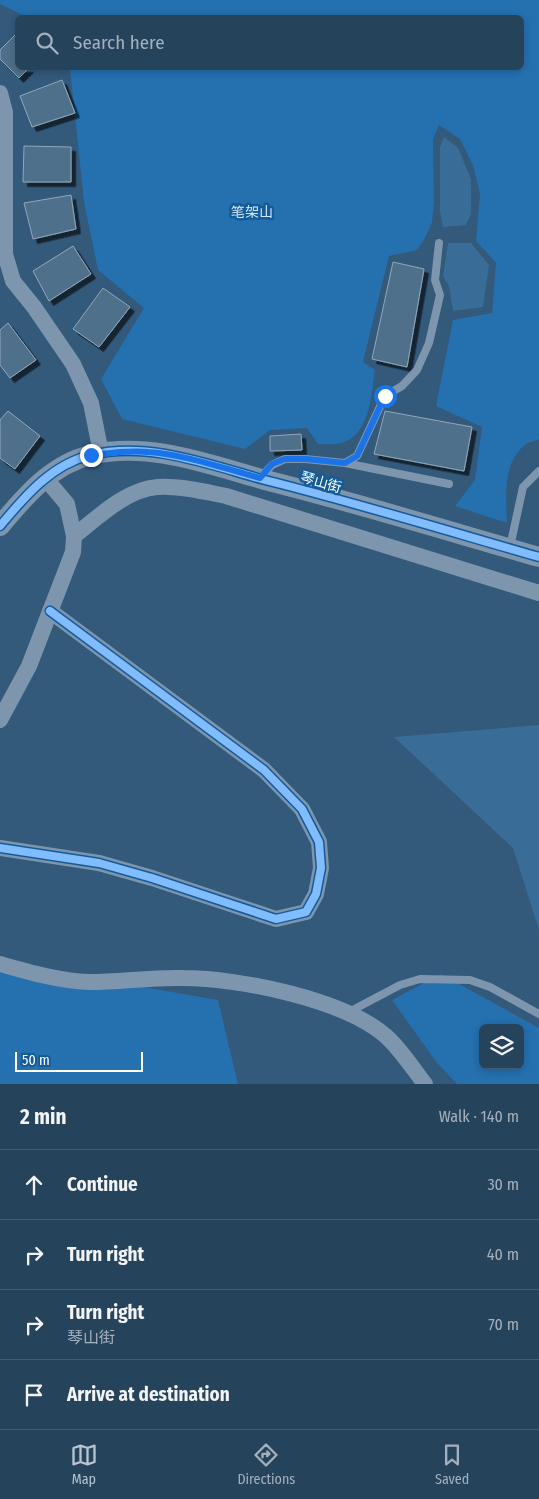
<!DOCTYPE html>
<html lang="en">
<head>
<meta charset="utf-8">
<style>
	:root { --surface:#26435c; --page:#324e65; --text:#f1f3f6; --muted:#a4b0bb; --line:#425c72; --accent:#b8c5d1 }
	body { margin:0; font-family:"Fira Sans Condensed","Noto Sans SC",sans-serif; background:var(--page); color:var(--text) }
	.controls { position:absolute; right:15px; bottom:15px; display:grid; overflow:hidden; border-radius:8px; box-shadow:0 2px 8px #0003 }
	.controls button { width:45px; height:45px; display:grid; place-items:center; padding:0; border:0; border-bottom:1px solid var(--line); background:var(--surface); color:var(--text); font:25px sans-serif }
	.scale { position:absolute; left:15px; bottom:12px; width:128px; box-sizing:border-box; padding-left:5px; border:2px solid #fff; border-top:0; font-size:14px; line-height:18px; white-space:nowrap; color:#fff; -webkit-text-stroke:4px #145b9a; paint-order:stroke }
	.stop { position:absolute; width:15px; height:15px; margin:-11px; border:4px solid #1a73e8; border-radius:50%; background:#fff }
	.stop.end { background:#1a73e8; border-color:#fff; box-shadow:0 1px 5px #0008 }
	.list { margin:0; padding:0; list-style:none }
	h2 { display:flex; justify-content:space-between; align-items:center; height:65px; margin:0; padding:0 20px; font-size:21px }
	h2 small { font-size:16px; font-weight:400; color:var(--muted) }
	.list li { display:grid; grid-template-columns:32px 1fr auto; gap:15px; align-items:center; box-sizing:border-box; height:70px; padding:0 20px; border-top:1px solid var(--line) }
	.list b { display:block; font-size:19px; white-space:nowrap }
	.list p { margin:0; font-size:16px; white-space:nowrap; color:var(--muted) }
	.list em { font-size:16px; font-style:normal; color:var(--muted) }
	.icon { flex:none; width:28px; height:28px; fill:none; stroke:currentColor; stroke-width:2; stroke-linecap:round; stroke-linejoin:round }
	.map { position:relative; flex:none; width:539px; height:1084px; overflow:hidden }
	.search { position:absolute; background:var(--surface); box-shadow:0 2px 8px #0003; left:15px; right:15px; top:15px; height:55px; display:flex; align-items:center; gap:12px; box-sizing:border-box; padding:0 18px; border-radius:8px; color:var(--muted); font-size:19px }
	.sheet { height:345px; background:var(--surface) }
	nav { display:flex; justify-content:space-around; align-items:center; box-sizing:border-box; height:70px; border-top:1px solid var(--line); background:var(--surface); font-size:14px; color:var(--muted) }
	nav a { display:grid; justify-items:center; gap:2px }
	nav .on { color:var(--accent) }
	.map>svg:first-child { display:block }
</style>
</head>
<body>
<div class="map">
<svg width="539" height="1084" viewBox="0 0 539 1084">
	<defs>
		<filter id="shadow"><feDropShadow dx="4.5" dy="4.5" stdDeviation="0" flood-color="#0009"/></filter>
	</defs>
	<rect width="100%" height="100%" fill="#33597b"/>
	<g fill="#2570af" fill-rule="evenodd">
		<path d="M0,0H539V439C535,441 528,442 525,445C502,463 506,497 507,523L455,506L475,480L482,427L436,406L453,320L492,313L496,263L476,241L480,194L473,165L460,139L439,125L433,139L434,202L432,222L425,238L417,250L389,256L363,362L375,370C371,396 370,439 337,444C331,445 324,444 318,444L307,428L270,430L245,449L122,419L101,379L144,308L98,270L84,202L70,68H522V18H29L0,4Z"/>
		<path d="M0,962L218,1000L238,1084H0Z"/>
		<path d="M441,974L539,1028V1084H457L437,1063L392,1000ZM483,1028H520V1065H483Z"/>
	</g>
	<g fill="#3a6c98">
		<path d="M444,137L458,148L471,179V214L466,225L443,227L440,211V147Z"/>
		<path d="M448,243H471L489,265L483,307L453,311L449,286L443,276Z"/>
		<path d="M539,725V930L513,848L394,737Z"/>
	</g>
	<g fill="#506f8a" stroke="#92a7ba" filter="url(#shadow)">
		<path d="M18,32V68H29L19,78L0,59V50Z"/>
		<path d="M62,80L75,113L32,127L20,96Z"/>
		<path d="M24,146L71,147V182H23Z"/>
		<path d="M71,195L76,229L33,239L24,203Z"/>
		<path d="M73,246L91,274L49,301L33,271Z"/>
		<path d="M393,262L424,269L407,367L372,359Z"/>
		<path d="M103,288L130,307L99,347L73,329Z"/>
		<path d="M8,323L36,360L10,378L0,365V330Z"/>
		<path d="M8,411L40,436L15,469L0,458V420Z"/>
		<path d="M385,411L472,427L464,471L374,454Z"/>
		<path d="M301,434L302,450L270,451V436Z"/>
	</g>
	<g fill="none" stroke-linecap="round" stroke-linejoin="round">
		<g stroke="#7d96ad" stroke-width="8">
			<path d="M345,463L449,484"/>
			<path d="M261,477L272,465L285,459H305L345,463L357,456L385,396L402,386L417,370L429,343L440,295L435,280L439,243"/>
			<path d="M510,547L523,487L539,471"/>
			<path d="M347,1013L400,985L420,979L470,980L490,987L539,1014"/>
		</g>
		<g stroke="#7d96ad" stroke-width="16">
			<path d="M0,93L5,112V254L13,281L34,307L73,364L91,403L101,453"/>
			<path d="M74,536C97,518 127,489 157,487C177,485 206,492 226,496L539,593"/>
			<path d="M0,720L29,666L73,552L74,536L67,504L45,478"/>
			<path d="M0,848L99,863L152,878L276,919L306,912L316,894L321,868L319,842L302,809L264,770L50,611"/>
			<path d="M0,964C28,972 59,981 89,982C120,982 152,977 183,978C239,978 350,1000 390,1040C403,1053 414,1070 425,1084"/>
		</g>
		<path stroke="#7d96ad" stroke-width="20" d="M0,526C25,496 52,464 91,455C149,441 210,465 265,480C357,503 448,531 539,557"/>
		<defs>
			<g id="cycleway">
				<path d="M0,526C25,496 52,464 91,455C149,441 210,465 265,480C357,503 448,531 539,557"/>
				<path d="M0,848L99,863L152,878L276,919L306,912L316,894L321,868L319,842L302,809L264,770L50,611"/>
			</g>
		</defs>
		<use href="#cycleway" stroke="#145b9a" stroke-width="11"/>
		<use href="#cycleway" stroke="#80bcff" stroke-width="8"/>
	</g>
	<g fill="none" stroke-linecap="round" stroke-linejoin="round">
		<path stroke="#1a73e8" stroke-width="6" d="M91,455C110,453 129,450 148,452C183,454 226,469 260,478L272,464L285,459H306L345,463L357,456L385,396"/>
	</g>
	<g text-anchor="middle" stroke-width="5" stroke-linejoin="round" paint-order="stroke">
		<g font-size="14" fill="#d0e9fd" stroke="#145b9a">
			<text x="252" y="217">笔架山</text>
		</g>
		<g font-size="14" fill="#fff" stroke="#145b9a">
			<text transform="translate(321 482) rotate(16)" y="5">琴山街</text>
		</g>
	</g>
</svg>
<div class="controls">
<button><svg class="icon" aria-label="layers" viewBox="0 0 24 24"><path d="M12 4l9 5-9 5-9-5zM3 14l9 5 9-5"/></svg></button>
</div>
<div class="scale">50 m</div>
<div class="stop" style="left:385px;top:396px"></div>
<div class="stop end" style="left:91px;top:455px"></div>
<div class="search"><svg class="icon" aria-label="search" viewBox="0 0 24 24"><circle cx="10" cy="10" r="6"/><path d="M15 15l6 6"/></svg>Search here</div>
</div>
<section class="sheet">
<h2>2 min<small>Walk · 140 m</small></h2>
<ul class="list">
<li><svg class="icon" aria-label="ahead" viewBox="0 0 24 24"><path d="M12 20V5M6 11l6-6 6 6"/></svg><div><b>Continue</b></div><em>30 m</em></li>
<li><svg class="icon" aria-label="right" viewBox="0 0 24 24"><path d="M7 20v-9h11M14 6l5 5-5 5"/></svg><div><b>Turn right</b></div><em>40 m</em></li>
<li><svg class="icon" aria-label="right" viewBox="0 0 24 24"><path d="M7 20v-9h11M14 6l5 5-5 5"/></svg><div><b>Turn right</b><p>琴山街</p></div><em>70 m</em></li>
<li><svg class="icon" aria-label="arrive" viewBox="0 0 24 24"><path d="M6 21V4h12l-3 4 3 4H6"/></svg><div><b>Arrive at destination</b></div></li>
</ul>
</section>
<nav>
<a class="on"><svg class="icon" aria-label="map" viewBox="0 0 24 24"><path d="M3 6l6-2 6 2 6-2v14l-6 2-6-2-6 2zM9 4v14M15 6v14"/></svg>Map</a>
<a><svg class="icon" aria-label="directions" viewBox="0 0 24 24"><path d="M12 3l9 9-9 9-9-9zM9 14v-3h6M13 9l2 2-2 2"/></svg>Directions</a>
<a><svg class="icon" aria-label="saved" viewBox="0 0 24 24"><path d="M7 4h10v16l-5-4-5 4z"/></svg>Saved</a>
</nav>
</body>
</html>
